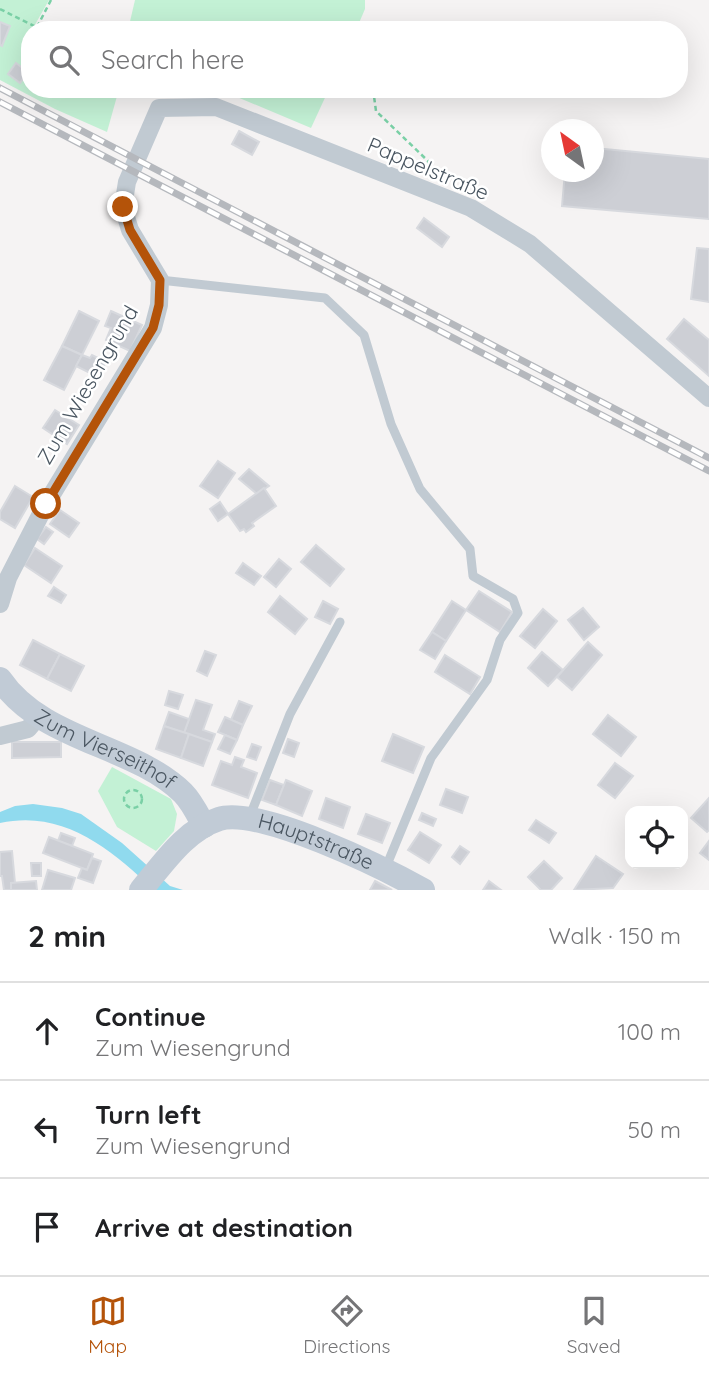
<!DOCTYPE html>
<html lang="en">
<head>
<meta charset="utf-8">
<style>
	:root { --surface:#fff; --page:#f2f2f2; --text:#202124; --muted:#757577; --line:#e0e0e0; --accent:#b45309 }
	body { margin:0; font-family:Quicksand,sans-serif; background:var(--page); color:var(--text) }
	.controls { position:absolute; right:21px; bottom:21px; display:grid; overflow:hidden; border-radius:14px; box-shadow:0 7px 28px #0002 }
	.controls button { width:63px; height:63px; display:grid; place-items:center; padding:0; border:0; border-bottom:2px solid var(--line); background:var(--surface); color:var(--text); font:35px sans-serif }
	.compass { position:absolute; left:541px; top:119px; width:63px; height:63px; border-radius:50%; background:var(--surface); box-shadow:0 7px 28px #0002; rotate:327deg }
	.stop { position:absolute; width:21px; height:21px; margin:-16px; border:5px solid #b45309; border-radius:50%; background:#fff }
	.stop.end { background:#b45309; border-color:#fff; box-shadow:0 2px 7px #0008 }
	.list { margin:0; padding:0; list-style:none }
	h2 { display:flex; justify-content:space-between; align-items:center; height:91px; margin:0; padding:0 28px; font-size:30px }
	h2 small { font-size:23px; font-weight:400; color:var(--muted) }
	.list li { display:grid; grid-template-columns:46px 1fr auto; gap:21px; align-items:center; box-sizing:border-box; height:98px; padding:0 28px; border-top:2px solid var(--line) }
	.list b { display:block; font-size:26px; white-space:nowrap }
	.list p { margin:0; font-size:23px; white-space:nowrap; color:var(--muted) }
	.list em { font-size:23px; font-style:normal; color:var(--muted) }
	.icon { flex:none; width:38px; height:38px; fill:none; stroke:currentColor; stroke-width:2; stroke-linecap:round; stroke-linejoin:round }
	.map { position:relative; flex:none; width:709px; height:890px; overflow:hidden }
	.search { position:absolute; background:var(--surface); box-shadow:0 7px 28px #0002; left:21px; right:21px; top:21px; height:77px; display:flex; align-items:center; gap:18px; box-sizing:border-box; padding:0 24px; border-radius:28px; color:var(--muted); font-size:26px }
	.sheet { height:385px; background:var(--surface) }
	nav { display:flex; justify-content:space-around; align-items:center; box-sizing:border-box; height:98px; border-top:2px solid var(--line); background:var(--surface); font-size:19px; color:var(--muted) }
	nav a { display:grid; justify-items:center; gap:4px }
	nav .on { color:var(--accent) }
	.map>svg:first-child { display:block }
</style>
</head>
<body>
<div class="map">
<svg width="709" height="890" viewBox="0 0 709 890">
	<rect width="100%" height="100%" fill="#f5f3f3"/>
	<g fill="#c3f1d5">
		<path d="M0,0H49L32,30H30V89H119L107,132L55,109L0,80Z"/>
		<path d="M135,0H365V9L356,30H128Z"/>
		<path d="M218,89H329L311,128Z"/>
		<path d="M112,767L171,799L177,814L174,831L156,851L117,827L98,791Z"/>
	</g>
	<path fill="#90daee" d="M33,804L62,808L81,814L122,843L170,886L183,890H154C111,849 63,809 0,823V812L15,806Z"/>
	<g fill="#cdcfd5" stroke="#d7d9de" stroke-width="2">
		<path d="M0,22L10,26L2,46L0,45Z"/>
		<path d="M16,63L28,72L20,83L8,74Z"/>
		<path d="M239,131L259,142L252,155L232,144Z"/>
		<path d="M594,148L709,159V219L562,206L565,172H594Z"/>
		<path d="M424,218L449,237L442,247L417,228Z"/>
		<path d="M697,248L709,249V302L691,299Z"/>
		<path d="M79,311L99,321L82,355L62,346Z"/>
		<path d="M111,311L142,325L130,351L106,340L111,328L105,326Z"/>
		<path d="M684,319L709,340V376L667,339Z"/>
		<path d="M62,346L82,355L64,390L44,380Z"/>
		<path d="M82,355L90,358L92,355L106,362L98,377L76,366Z"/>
		<path d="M55,410L79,425L67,444L43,428Z"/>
		<path d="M218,461L235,473L218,498L200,486Z"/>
		<path d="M249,469L269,486L257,494L239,479Z"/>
		<path d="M15,486L33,497L15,528L0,519V512Z"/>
		<path d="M264,488L276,506L252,523L254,526L246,532L244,529L240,531L228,514Z"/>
		<path d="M220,502L228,514L218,521L210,509Z"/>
		<path d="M60,510L79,523L69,537L50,524Z"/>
		<path d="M46,527L53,532L44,544L37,539Z"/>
		<path d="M316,545L344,569L330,586L301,562Z"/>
		<path d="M35,548L62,566L51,583L24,565Z"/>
		<path d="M279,559L291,569L276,587L264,577Z"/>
		<path d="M243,563L261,576L254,585L236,573Z"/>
		<path d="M54,587L66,595L61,603L48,596Z"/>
		<path d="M479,591L512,612L500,632L466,610Z"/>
		<path d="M280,596L307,619L295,634L268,612Z"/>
		<path d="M323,601L338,609L330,624L315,617Z"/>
		<path d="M452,601L466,610L446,641L432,632Z"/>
		<path d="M583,608L599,627L584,640L568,620Z"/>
		<path d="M543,609L557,621L535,648L520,636Z"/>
		<path d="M432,632L446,641L435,659L420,650Z"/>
		<path d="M33,640L60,654L47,679L20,665Z"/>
		<path d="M588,642L602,655L572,690L557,677Z"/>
		<path d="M205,651L216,655L207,676L197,671Z"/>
		<path d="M542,652L563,670L548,686L528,668Z"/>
		<path d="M60,654L84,666L71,691L47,679Z"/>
		<path d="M445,655L480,677L470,694L435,672Z"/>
		<path d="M169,691L183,695L178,709L165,705Z"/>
		<path d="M196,700L212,705L203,730L215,734L212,742L184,733Z"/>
		<path d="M239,701L252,706L243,725L231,720Z"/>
		<path d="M169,712L189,719L184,733L164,726Z"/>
		<path d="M608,715L636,737L621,756L593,734Z"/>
		<path d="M225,717L243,725L237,740L218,732Z"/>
		<path d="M164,726L189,734L181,758L156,749Z"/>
		<path d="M189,734L212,742L203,766L181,758Z"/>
		<path d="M393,734L424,747L413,773L382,761Z"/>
		<path d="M225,735L237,740L230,754L218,749Z"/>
		<path d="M288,739L299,743L294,757L283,753Z"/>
		<path d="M12,742H61V757L12,758Z"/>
		<path d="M252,744L261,747L256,760L247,757Z"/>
		<path d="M235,757L244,760L241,767L257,773L248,798L212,785L221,761L232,765Z"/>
		<path d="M615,763L633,776L615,798L598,785Z"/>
		<path d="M270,780L284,785L276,805L262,800Z"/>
		<path d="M286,780L312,791L302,816L276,805Z"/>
		<path d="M446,789L468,797L462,813L440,805Z"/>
		<path d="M326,798L350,807L343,828L319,819Z"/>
		<path d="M709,798V830L707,832L691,818Z"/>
		<path d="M422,813L436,819L433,826L419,820Z"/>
		<path d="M366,814L390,823L382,843L358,834Z"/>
		<path d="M536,820L556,833L549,843L529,830Z"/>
		<path d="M420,832L441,845L429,863L408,850Z"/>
		<path d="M61,833L75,838L72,846L58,841Z"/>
		<path d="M49,837L93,854L87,870L43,853Z"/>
		<path d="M709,841V860L700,853Z"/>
		<path d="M460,846L469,852L460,864L452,857Z"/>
		<path d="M12,851L15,883H11V890H4L2,876H0V852Z"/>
		<path d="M596,856L623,874L613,888L574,890Z"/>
		<path d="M92,858L101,861L93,883L78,878L82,868L87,870Z"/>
		<path d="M544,861L562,878L551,890H541L528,877Z"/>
		<path d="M31,863H41V876H32Z"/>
		<path d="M48,870L75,878L71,890H42Z"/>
		<path d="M36,881L37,890H11V883Z"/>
		<path d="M375,881L392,890H370Z"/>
		<path d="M489,881L501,890H483Z"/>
	</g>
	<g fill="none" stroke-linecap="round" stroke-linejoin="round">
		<g stroke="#7ad0a6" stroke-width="2.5" stroke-dasharray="5 3.5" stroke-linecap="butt">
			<path d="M0,9L42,30"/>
			<path d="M37,27L51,0"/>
			<path d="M395,30L398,27L537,28"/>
			<path d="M373,89L376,111L428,161L430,173"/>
			<circle cx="133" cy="799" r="9"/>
		</g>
		<g stroke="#c1cad2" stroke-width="9">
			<path d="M160,280L325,298L364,335L391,424L420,489L470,549L473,576L513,599L518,613L500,640L487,680L431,758L386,867"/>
			<path d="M250,816L290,714L340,622"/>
		</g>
		<g stroke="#c1cad2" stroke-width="18">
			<path d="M0,604L8,578L46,504L153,328L159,305L160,280L130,230L123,207L127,182L159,108L216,107L471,208L530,244L709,398"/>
			<path d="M0,736L28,729L39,716"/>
		</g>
		<g stroke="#c1cbd6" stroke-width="24">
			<path id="s1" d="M0,679C43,742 133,744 183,793C192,802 198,815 204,826"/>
			<path id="s2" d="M141,890C163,864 185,830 219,819C259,806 386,869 423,890"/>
		</g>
		<defs>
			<g id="rail">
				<path d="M0,88L709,458"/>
				<path d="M0,102L709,471"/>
			</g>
		</defs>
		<use href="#rail" stroke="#b5b8bd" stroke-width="7"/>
		<use href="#rail" stroke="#fff" stroke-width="4.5" stroke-dasharray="13" stroke-linecap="butt"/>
	</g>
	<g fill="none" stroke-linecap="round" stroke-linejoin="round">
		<path stroke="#b45309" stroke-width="9" d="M46,504L153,328L159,305L160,280L130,230L123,207"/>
	</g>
	<g text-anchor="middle" stroke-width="5" stroke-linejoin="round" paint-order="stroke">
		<g font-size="21" fill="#4a5661" stroke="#fff">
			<text transform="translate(428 169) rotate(23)" y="7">Pappelstraße</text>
			<text transform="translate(88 385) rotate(-60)" y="7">Zum Wiesengrund</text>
			<text dy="7" stroke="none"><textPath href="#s1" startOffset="128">Zum Vierseithof</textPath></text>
			<text dy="7" stroke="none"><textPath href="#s2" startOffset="208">Hauptstraße</textPath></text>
		</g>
	</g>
</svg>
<div class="controls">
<button><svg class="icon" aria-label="locate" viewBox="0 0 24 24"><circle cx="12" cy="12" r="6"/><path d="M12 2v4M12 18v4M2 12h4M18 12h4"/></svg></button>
</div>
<svg class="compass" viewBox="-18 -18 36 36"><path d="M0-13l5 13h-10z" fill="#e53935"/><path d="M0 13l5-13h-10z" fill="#757577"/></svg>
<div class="stop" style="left:46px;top:504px"></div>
<div class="stop end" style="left:123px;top:207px"></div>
<div class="search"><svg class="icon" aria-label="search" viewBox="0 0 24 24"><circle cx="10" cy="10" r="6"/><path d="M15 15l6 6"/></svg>Search here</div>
</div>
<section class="sheet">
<h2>2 min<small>Walk · 150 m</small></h2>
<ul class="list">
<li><svg class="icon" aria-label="ahead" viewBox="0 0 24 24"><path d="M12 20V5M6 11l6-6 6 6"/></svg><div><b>Continue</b><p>Zum Wiesengrund</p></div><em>100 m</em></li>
<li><svg class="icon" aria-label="left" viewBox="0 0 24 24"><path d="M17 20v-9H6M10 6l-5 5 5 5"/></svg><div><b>Turn left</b><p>Zum Wiesengrund</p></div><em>50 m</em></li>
<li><svg class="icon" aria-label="arrive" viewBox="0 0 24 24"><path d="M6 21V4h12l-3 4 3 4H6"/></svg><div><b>Arrive at destination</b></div></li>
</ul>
</section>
<nav>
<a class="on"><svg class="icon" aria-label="map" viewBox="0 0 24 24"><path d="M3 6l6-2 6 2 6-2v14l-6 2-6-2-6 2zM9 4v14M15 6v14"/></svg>Map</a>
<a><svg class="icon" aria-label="directions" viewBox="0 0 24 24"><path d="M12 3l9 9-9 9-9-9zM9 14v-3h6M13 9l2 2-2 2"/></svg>Directions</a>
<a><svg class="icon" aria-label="saved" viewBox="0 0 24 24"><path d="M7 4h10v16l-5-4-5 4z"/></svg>Saved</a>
</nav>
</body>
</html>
